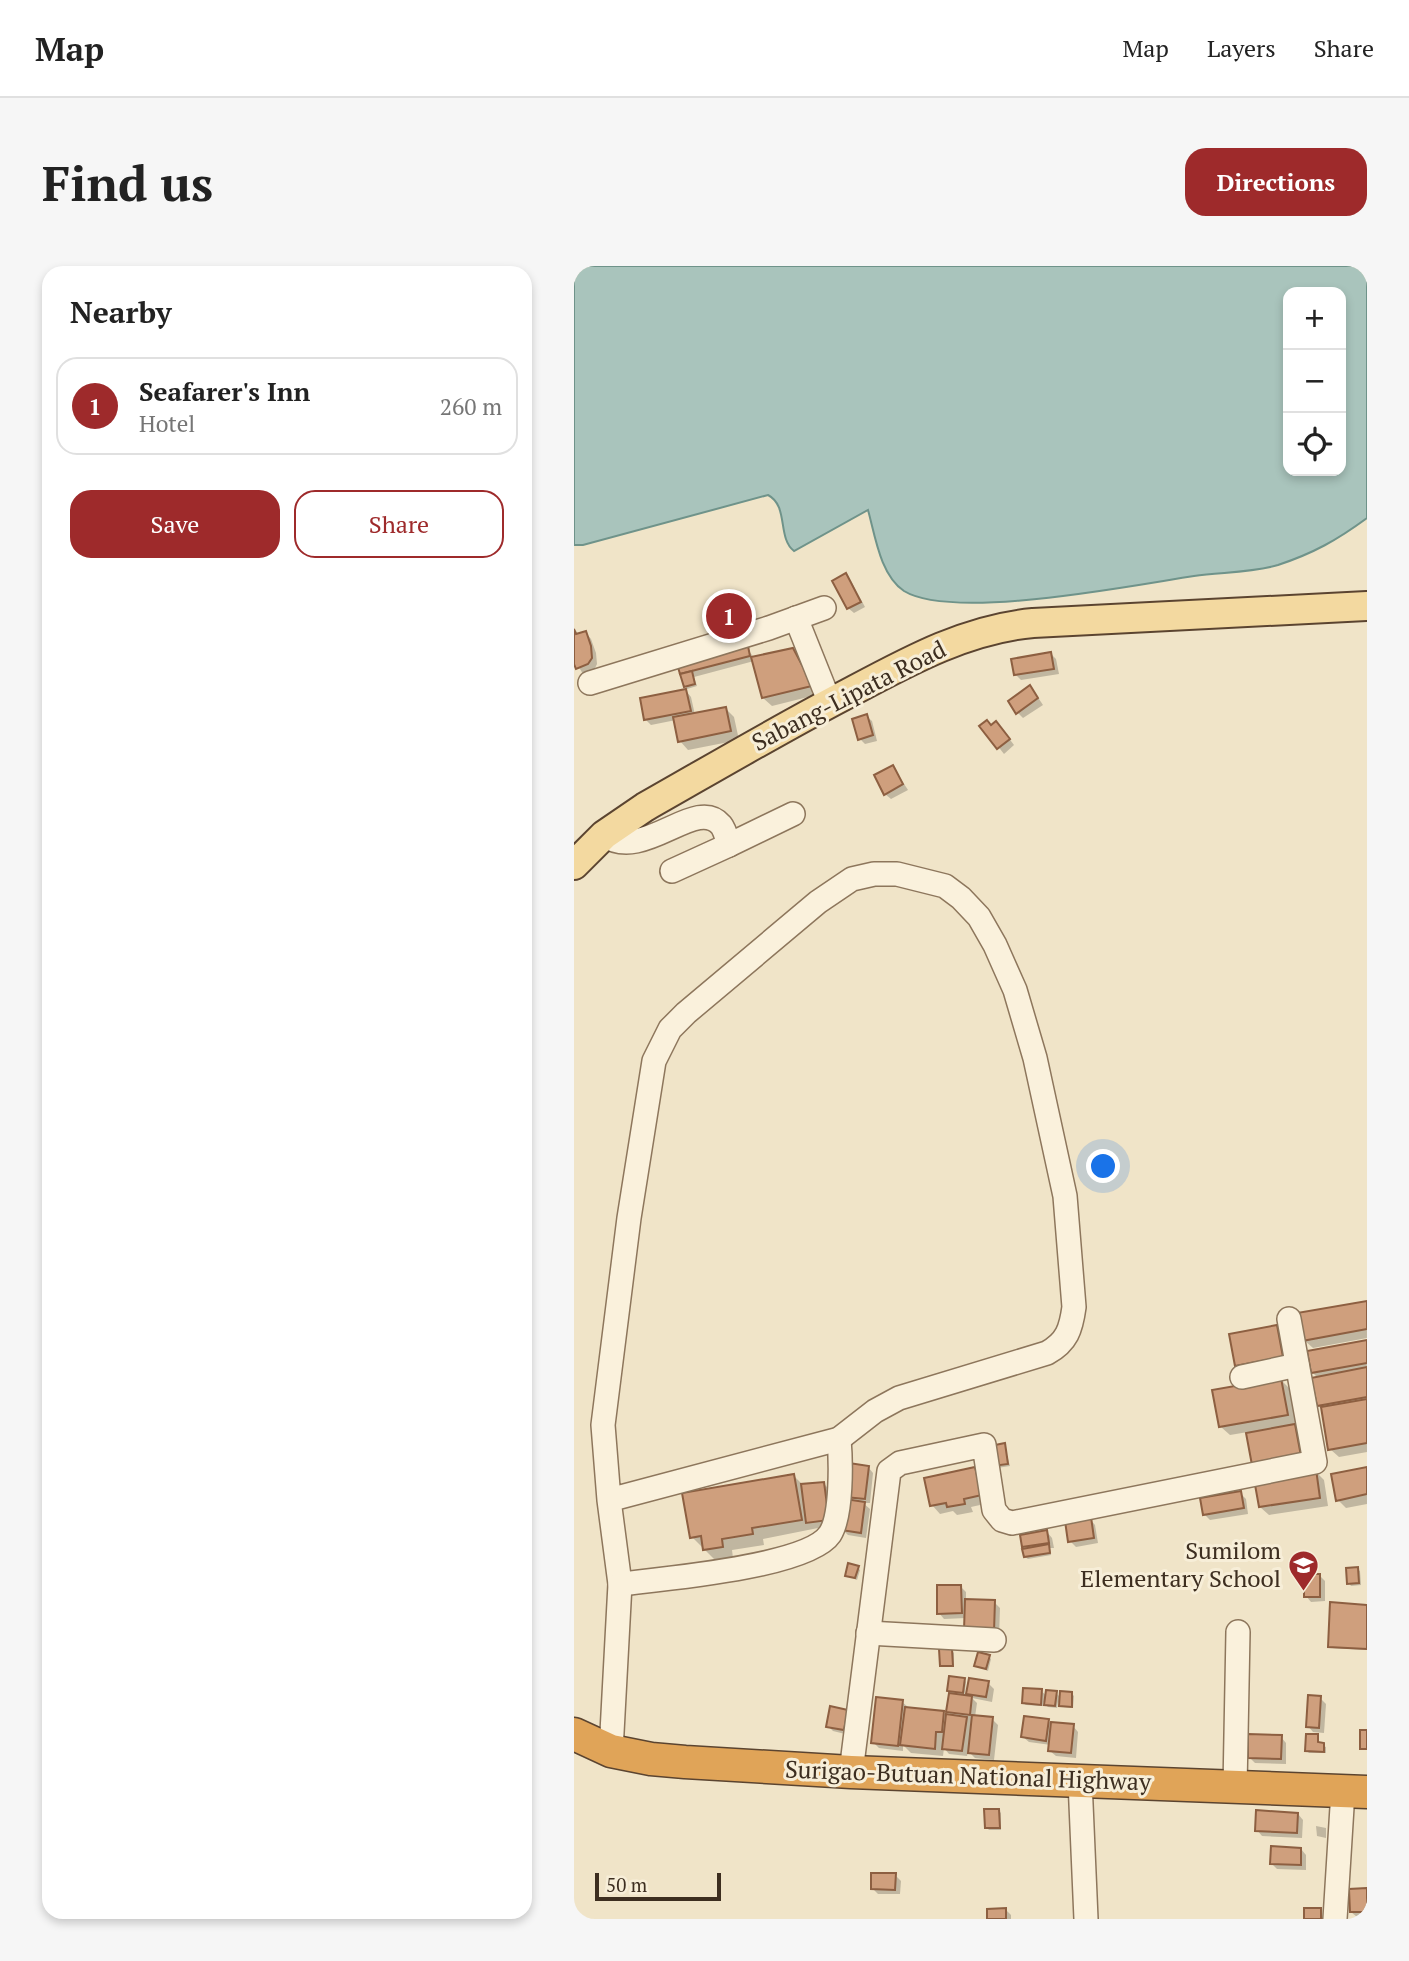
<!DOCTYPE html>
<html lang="en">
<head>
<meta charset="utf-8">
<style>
	:root { --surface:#fff; --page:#f6f6f6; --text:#222; --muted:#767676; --line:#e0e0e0; --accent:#9e2a2b }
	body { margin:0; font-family:"PT Serif",serif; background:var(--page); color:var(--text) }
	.controls { position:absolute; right:21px; top:21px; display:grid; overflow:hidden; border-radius:14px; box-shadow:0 4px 10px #0003 }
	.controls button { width:63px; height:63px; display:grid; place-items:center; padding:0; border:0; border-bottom:2px solid var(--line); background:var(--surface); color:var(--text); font:35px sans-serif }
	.scale { position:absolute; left:21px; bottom:18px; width:126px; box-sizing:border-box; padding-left:7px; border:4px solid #3d2e20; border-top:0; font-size:19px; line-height:24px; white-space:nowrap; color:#3d2e20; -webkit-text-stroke:5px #f7eed8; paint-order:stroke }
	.you { position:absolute; left:530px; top:901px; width:24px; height:24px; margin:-18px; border:5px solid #fff; border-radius:50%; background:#1a73e8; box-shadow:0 0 0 10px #1a73e833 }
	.badge { display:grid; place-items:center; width:46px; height:46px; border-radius:50%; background:var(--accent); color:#fff; font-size:23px; font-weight:700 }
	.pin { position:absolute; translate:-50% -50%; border:4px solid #fff; box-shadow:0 2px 7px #0006 }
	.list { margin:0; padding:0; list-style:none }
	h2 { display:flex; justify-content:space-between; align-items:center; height:91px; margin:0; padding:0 28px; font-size:30px }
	h2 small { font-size:23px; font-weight:400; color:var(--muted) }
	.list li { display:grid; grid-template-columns:46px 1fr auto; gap:21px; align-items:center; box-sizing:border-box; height:98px; margin:0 14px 14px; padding:0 14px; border:2px solid var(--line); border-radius:21px }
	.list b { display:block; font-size:26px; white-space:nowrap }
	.list p { margin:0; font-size:23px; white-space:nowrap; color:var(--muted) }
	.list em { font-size:23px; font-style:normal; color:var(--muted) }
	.actions { display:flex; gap:14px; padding:21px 28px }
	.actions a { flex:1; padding:16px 0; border:2px solid var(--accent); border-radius:21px; text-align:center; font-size:24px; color:var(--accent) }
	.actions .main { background:var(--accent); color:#fff }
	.icon { flex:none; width:38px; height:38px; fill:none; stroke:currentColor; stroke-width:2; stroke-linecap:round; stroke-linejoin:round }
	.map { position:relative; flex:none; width:793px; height:1653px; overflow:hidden; border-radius:21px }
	header { display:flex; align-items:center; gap:42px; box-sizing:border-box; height:98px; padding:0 35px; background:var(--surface); border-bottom:2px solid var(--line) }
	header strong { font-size:33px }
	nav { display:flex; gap:38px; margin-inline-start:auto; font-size:24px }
	.intro { display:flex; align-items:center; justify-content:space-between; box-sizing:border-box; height:168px; padding:0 42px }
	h1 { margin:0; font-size:49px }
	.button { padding:18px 32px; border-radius:21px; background:var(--accent); color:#fff; font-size:24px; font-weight:700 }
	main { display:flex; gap:42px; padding:0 42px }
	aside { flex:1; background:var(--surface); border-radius:21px; box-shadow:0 4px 10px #0003 }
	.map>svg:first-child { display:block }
</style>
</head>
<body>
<header>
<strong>Map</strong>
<nav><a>Map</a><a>Layers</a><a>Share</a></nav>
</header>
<div class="intro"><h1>Find us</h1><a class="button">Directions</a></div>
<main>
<aside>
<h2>Nearby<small></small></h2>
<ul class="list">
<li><span class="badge">1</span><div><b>Seafarer's Inn</b><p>Hotel</p></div><em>260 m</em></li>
</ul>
<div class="actions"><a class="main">Save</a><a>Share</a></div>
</aside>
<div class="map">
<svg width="793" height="1653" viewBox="0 0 793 1653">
	<rect width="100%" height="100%" fill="#f0e4c8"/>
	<path fill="#a9c4bc" stroke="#6f938a" stroke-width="2" fill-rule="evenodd" d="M0,0H793V252C763,274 740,287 704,299C678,307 647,306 620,310C560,319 379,355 330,325C306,309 301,269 294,244L220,285C203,272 215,240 194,229L9,279H0ZM714,26H767V205H714Z"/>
	<g fill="#0003">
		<path d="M272,310L277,315L291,341L280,347L274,342Z"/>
		<path d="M0,362L5,369L12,367L17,373L22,387L23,398L20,404L9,408L0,393Z"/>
		<path d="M173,382L180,392L219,384L227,393L250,427L198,440L189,432L180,395L120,411L123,420L113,423L111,420L106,399Z"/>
		<path d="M477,388L482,393L485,408L447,414L441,408Z"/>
		<path d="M112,425L117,431L121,449L152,443L160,451L165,474L114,484L106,475L102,454L77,459L72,454Z"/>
		<path d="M461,427L469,439L449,452L444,447Z"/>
		<path d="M292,450L298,455L303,475L291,478L286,473Z"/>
		<path d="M408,460L428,463L440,479L430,488Z"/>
		<path d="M319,501L334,524L317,533L311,528Z"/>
		<path d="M793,1037V1072L739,1082L730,1074Z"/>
		<path d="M702,1061L711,1070L716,1099L671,1107L662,1099Z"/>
		<path d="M793,1076V1186L765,1191L756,1183L749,1144L744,1140V1112L738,1106Z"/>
		<path d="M707,1114L715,1122L722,1157L719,1158L729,1168L735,1198H680L674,1166L656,1169L647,1161Z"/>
		<path d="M430,1179L436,1200L423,1202Z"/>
		<path d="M294,1201L299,1207L296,1237H289L296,1243L292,1272L274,1269L269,1264L280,1236L273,1230Z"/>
		<path d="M401,1202L409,1211L415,1237L397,1241L399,1246L383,1249L379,1245L366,1248L358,1239Z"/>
		<path d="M793,1203V1238L772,1242L764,1234Z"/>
		<path d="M741,1205L750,1214L754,1240L695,1249L686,1241Z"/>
		<path d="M220,1210L230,1220L250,1218L255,1223L259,1259L189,1273L190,1279L158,1284L159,1292L142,1295L118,1271Z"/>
		<path d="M666,1227L672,1233L674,1248L636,1254L630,1248Z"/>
		<path d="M516,1253L521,1259L524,1277L502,1281L496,1275Z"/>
		<path d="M473,1266L478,1272L480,1282H476L477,1289L454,1293L451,1291L453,1284L450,1280Z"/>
		<path d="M284,1302L286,1304L283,1314L273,1309Z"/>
		<path d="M783,1303L786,1305L787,1319L777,1320L775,1317Z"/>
		<path d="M745,1309L751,1315V1335L737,1336L732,1330Z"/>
		<path d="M387,1321L392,1326V1335L420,1336L426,1342L425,1370L392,1352L370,1353L365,1347Z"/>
		<path d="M793,1340V1384L758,1382L756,1380Z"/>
		<path d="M378,1385L380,1387V1401H370L368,1399Z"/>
		<path d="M415,1391L417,1393L414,1405L402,1399Z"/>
		<path d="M390,1413L392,1416L390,1434L394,1431L399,1432L394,1427L414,1417L420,1423L418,1436L398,1432L403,1437L401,1451L418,1453L424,1459L420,1494L401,1492L394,1485L393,1490L375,1488L370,1482L369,1490L337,1487L329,1479V1485L305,1482L299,1476L328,1436L334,1441L370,1447L373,1450L380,1451L374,1446L380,1430L375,1425Z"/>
		<path d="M467,1425L473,1430L482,1427L487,1432L498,1428L500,1430L499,1442L489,1441L484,1436L483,1442L474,1441L469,1436V1440L452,1439L449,1437Z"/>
		<path d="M746,1432L752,1438L750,1467L739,1466L734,1460Z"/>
		<path d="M273,1446L275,1469L259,1465L254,1460Z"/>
		<path d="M474,1455L478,1458L499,1460L504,1466L502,1492L482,1490L476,1485L477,1479L455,1476L449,1471Z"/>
		<path d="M743,1470L746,1478L752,1481V1487H735L733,1485Z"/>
		<path d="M707,1471L712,1477V1498L681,1497L675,1491Z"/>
		<path d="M425,1545L427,1547V1564H415L413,1562Z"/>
		<path d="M724,1548L729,1554L728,1572L688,1570L683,1564Z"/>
		<path d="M742,1560L752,1562V1572L743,1570Z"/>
		<path d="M727,1583L732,1589V1604L703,1603L698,1598Z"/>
		<path d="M321,1609L327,1615L326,1628H304L298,1622Z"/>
		<path d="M793,1624V1651H783L777,1646Z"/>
		<path d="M431,1643L437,1649V1653H415L414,1644Z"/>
	</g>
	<g fill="#cf9f7d" stroke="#8d5f41" stroke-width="2">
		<path d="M272,307L287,336L273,343L258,315Z"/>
		<path d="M0,363L2,368L12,365L17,380L18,392L14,398L2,403L0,398Z"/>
		<path d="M174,380L176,390L106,408L103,398Z"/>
		<path d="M219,382L228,399L237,397L242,419L188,432L177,391Z"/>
		<path d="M477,386L480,403L440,409L437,393Z"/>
		<path d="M118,405L121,418L110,421L106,408Z"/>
		<path d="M456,419L464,432L442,448L434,435Z"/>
		<path d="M112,423L117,445L70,454L66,432Z"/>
		<path d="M152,441L157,465L104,476L99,451Z"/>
		<path d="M293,448L299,469L284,474L278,453Z"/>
		<path d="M413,454L417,459L422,455L436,473L423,483L405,460Z"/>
		<path d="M319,499L329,518L310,529L300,509Z"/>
		<path d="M793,1035V1063L728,1075L723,1047Z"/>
		<path d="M703,1059L709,1091L661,1100L655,1068Z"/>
		<path d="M793,1074V1097L737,1107L733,1085Z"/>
		<path d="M793,1101V1131L743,1140L737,1112Z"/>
		<path d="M707,1112L714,1149L645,1161L638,1124Z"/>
		<path d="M793,1133V1177L754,1184L747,1141Z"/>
		<path d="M721,1158L727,1190L678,1199L672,1167Z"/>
		<path d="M431,1177L434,1198L419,1200L416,1180Z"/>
		<path d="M275,1197L295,1200L291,1233L271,1231Z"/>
		<path d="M401,1201L408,1229L390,1233L391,1238L373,1241L372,1237L356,1240L350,1212Z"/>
		<path d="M793,1201V1228L762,1235L757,1208Z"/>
		<path d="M742,1203L746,1232L685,1241L680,1213Z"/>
		<path d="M220,1208L228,1254L178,1262L179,1268L148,1273L149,1281L129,1284L127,1270L116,1272L108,1227Z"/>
		<path d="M250,1216L255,1254L232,1257L227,1218Z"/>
		<path d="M667,1225L670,1242L629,1249L626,1232Z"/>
		<path d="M271,1233L291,1236L287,1267L267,1264Z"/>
		<path d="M517,1251L520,1272L494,1276L491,1255Z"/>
		<path d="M473,1264L475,1277L448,1281L446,1269Z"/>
		<path d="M475,1278L476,1287L450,1291L448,1283Z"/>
		<path d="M274,1297L285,1300L281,1312L271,1310Z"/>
		<path d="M784,1301L785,1317L773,1318L772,1302Z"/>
		<rect x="730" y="1308" width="16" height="23"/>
		<path d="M363,1319H387L388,1347L363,1348Z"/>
		<path d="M391,1333L421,1334L420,1366L390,1364Z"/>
		<path d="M756,1336L793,1339V1383L754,1381Z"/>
		<path d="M365,1383H378L379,1400H366Z"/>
		<path d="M404,1386L416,1389L412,1403L400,1400Z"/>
		<path d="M375,1410L391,1412L389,1427L373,1425Z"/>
		<path d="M395,1412L415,1415L412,1431L392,1428Z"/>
		<path d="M449,1422L468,1423L467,1439L448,1437Z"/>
		<path d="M472,1424L483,1425L481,1440L470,1439Z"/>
		<path d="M486,1425L498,1426V1441L485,1440Z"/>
		<path d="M375,1427L398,1430L396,1449L372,1446Z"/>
		<path d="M734,1429L747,1430L745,1462L732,1461Z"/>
		<path d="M302,1431L329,1434L324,1480L297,1477Z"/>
		<path d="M256,1440L274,1444L270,1464L252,1461Z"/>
		<path d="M331,1441L370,1445L368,1466H362L361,1483L326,1479Z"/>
		<path d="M372,1448L393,1451L388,1485L368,1483Z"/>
		<path d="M398,1449L419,1451L415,1489L394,1487Z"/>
		<path d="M450,1450L475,1453L472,1475L447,1471Z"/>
		<path d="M477,1456L500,1458L497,1487L474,1485Z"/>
		<rect x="786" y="1464" width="7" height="19"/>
		<path d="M674,1468L708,1469L707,1493L674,1492Z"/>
		<path d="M732,1468H744V1476L750,1477V1486L731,1485Z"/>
		<path d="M410,1543H425L426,1562H411Z"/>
		<path d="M682,1544L724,1547L723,1567L681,1565Z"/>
		<path d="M697,1580L727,1582V1599L696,1598Z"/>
		<path d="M297,1607H322L321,1624L297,1623Z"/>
		<path d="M793,1622V1646H776L775,1623Z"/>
		<path d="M432,1642V1653H413V1643Z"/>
		<rect x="730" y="1642" width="17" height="11"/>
	</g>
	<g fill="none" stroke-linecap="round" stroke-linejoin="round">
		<defs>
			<g id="minor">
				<path d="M222,352L256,437"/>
				<path d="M16,417L195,362L250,342"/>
				<path d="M30,569C70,597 122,529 147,559C151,564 153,573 155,579L98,605"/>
				<path d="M155,579L219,548"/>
				<path d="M668,1111L723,1099"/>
				<path d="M35,1234L265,1173L301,1145L325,1132L473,1087C493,1076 497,1063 500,1041L491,930L461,792L441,724L421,679L405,651L387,632L371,620L323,608H300L278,613L244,636L112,747L96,763L80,795L55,952L29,1159L35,1234L46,1318L37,1485"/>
				<path d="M46,1318C88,1313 234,1301 256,1268C268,1249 267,1196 265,1173"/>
				<path d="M294,1367L420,1374"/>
				<path d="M277,1506L315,1205L326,1197L410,1179L420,1244L428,1254L438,1257L741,1196L715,1053"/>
				<path d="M506,1515L512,1653"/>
				<path d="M661,1521L664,1366"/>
				<path d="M761,1653L769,1525"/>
			</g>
			<path id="major" d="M0,599L30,569L71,541C138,503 204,464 271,429C331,397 391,363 459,357L793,340"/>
			<path id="highway" d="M0,1468L37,1485L77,1493L111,1496L277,1506L793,1526"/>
		</defs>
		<use href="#minor" stroke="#8d765c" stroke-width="26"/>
		<use href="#major" stroke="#5b4430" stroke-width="32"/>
		<use href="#highway" stroke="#5b4430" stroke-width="35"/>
		<use href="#minor" stroke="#faf1dc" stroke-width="23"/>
		<use href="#major" stroke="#f3d9a0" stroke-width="28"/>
		<use href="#highway" stroke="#e0a458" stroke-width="32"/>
	</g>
	<defs>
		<symbol id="school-pin" viewBox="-11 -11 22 30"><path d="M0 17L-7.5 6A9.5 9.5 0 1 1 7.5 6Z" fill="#9e2a2b" stroke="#f7eed8"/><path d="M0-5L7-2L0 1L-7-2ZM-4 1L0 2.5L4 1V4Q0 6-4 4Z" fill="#fff"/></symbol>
	</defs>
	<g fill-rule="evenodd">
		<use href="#school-pin" x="712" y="1282" width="35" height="47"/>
	</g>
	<g text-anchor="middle" stroke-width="6" stroke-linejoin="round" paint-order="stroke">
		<g font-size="24" fill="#3d2e20" stroke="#f7eed8">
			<text transform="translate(275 430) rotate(-27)" y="8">Sabang-Lipata Road</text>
			<text transform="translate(394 1510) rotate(2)" y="8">Surigao-Butuan National Highway</text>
		</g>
		<g font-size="24" fill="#3d2e20" stroke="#f7eed8" text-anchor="end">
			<text x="707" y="1293">Sumilom<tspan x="707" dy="28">Elementary School</tspan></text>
		</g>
	</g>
</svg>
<div class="controls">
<button>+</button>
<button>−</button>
<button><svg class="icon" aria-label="locate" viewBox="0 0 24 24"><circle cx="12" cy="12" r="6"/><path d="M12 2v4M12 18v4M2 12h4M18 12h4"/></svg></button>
</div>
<div class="scale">50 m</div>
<div class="you"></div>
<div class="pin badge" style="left:155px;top:350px">1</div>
</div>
</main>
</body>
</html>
